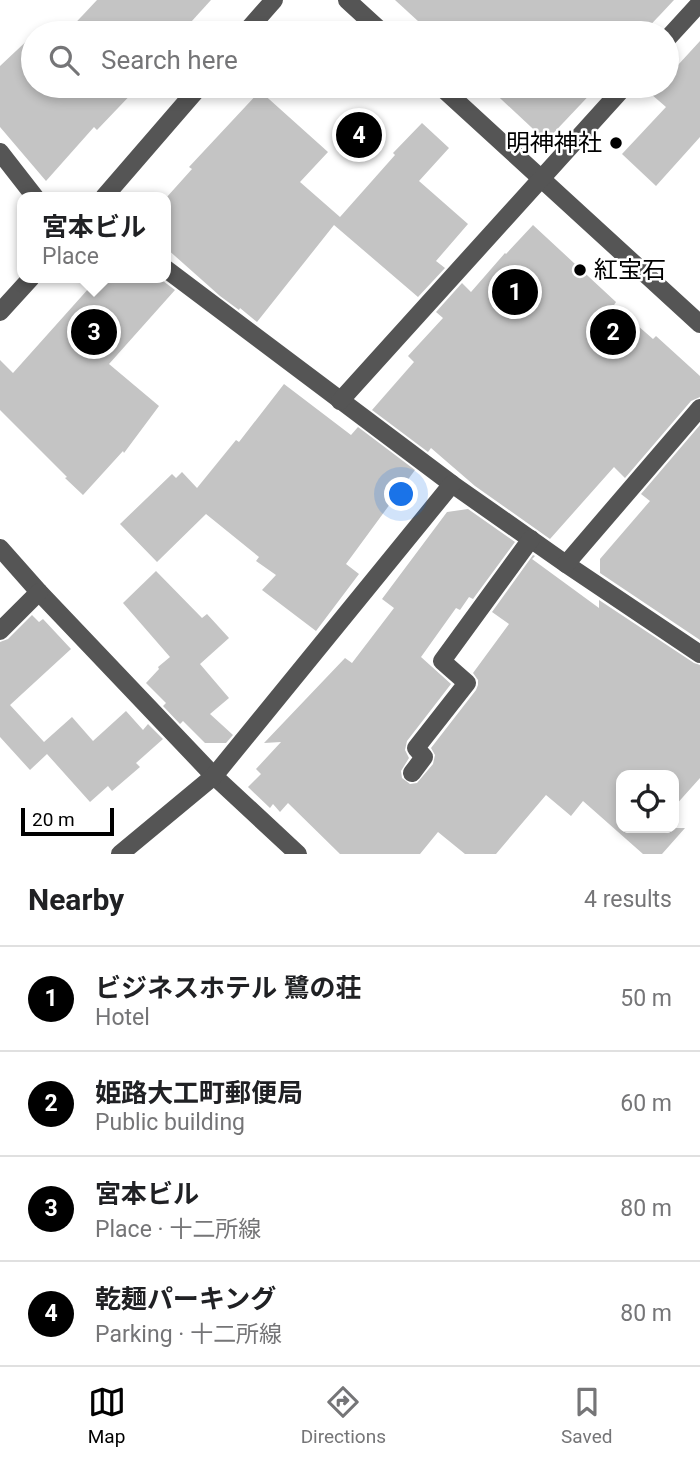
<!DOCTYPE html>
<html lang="en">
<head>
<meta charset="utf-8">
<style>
	:root { --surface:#fff; --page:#f6f6f6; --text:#202124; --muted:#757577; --line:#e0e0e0; --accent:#000 }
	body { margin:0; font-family:Roboto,"Noto Sans JP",sans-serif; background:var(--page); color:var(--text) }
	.controls { position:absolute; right:21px; bottom:21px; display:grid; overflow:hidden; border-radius:14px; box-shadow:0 4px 10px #0003 }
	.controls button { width:63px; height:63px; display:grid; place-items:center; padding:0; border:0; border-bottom:2px solid var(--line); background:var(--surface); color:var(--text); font:35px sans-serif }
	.scale { position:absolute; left:21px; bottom:18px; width:93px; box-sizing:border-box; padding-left:7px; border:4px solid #000; border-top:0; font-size:19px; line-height:24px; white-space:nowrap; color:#000; -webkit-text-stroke:5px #fff; paint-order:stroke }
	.you { position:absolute; left:402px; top:495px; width:24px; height:24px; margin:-18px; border:5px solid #fff; border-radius:50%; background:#1a73e8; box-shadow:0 0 0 10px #1a73e833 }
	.badge { display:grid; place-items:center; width:46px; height:46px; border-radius:50%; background:var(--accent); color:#fff; font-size:23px; font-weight:700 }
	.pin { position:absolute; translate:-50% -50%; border:4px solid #fff; box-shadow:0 2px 7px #0006 }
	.popup { position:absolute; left:17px; top:192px; width:154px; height:91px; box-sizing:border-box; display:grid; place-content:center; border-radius:14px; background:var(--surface); filter:drop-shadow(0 2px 5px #0005); font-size:23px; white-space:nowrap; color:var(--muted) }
	.popup b { font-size:26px; color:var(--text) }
	.popup::after { content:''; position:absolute; left:50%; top:100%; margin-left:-14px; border:14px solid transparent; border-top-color:var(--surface) }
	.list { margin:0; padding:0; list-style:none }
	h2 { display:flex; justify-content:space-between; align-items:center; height:91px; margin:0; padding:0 28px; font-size:30px }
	h2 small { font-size:23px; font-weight:400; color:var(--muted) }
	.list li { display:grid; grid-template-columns:46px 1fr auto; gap:21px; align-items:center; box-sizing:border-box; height:105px; padding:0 28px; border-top:2px solid var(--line) }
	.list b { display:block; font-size:26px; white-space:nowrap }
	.list p { margin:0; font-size:23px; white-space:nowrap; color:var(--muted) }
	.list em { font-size:23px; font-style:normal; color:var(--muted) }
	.icon { flex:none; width:38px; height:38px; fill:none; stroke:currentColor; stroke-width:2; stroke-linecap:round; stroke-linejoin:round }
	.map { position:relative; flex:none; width:700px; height:854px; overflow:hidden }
	.search { position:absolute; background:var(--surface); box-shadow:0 4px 10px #0003; left:21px; right:21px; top:21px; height:77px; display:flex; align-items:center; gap:18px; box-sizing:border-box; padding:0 24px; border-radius:38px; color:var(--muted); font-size:26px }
	.sheet { height:511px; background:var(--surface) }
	nav { display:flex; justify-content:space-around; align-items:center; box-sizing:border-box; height:98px; border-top:2px solid var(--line); background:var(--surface); font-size:19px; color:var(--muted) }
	nav a { display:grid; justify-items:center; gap:4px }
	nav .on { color:var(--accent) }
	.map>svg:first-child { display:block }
</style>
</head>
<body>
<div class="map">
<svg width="700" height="854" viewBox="0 0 700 854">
	<rect width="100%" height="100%" fill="#fff"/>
	<g fill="#c4c4c4">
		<path d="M97,0H211L181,33H66Z"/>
		<path d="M395,0H674L643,33H431Z"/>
		<path d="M33,35V86H139L97,130L94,127L46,181L0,127V66Z"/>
		<path d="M700,41V137L656,186L622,154L666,107L651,94L658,86H667V77Z"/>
		<path d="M487,86H598L546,141Z"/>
		<path d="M260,91L328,152L300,182L340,217L395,155L393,153L422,123L449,148L419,181L468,224L436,261L445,268L418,297L334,225L257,322L240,308L239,310L220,296L166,248V198L192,169L189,167Z"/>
		<path d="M533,225L616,302L614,305L653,339L656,336L700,376V397L691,401L625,478L614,467L550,539L475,486L431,448L428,452L372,410L414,362L408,356L443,318L436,312L462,283L471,292L505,253L506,254Z"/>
		<path d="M98,278H159L175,290L109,364L159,406L124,453L123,451L83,495L65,478L67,477L0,410V360L13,373Z"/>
		<path d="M284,384L351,435L358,427L415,470L346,564L359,574L316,631L262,590L276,575L256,561L259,557L206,514L157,562L120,524L172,474L176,478L182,472L197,488L236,440L239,442Z"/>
		<path d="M700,425V640L600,573V559L650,501L641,494Z"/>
		<path d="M468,509L515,542L473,599L469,597L460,610L456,608L421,657L451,684L407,741L405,750L409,758L401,771L402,778L410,784L417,783L433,764L435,755L431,748L476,690L478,685V680L473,673L509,624L492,612L533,555L535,556L532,559L599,608V600L694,663L700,665V778L674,807V775H621V828H685L662,854H643L583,801L571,816L546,795L496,854H465L438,832L420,854H340L288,803L280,812L273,804L270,808L248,787L261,774L256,769L281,742L264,743L345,658L352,663L394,608L382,599L447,512Z"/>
		<path d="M156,571L202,618L207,614L229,638L200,664L229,698L210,714L233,735L226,743H205L183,721L180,724L163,706L166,703L146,683L159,669L158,667L170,657L123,603Z"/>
		<path d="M32,615L39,622L43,619L71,649L10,705L44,742L72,717L93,741L126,711L143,730L148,724L163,739L136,763L140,767L112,791L108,786L90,802L47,754L30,770L0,737V642L8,639Z"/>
	</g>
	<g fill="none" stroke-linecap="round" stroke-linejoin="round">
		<g stroke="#555" stroke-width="18">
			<path d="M347,0L383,33"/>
			<path d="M245,33L274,0"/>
			<path d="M667,39L700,3"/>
			<path d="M440,86L700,324"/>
			<path d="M0,152L35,197"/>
			<path d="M104,197L200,86"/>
			<path d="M166,269L452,484L566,564L700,654"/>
			<path d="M0,312L31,278"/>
			<path d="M340,401L625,86"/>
			<path d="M0,548L39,592L214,776L298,854"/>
			<path d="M566,564L700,408"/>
			<path d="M0,631L39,592"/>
			<path d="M412,773L424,757L416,748L467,683L442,661L531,539"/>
			<path d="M120,854L214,776L452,484"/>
		</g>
	</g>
	<g fill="#000" stroke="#fff" stroke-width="2.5">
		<circle cx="616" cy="143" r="7"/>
		<circle cx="580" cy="270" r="7"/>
	</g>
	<g text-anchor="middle" stroke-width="5" stroke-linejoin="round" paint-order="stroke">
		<g font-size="24" fill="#000" stroke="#fff" text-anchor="end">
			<text x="602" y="151">明神神社</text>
			<text x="594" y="278" text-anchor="start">紅宝石</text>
		</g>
	</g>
</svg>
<div class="controls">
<button><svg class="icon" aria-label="locate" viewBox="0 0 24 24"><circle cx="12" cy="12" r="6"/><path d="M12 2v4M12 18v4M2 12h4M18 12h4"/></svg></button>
</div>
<div class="scale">20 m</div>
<div class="you"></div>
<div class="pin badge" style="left:515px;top:292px">1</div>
<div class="pin badge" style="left:613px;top:332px">2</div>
<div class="pin badge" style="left:94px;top:332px">3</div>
<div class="popup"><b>宮本ビル</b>Place</div>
<div class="pin badge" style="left:359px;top:135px">4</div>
<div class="search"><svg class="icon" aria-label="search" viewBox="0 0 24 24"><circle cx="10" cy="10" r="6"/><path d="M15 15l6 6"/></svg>Search here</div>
</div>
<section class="sheet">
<h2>Nearby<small>4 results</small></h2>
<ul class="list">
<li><span class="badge">1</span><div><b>ビジネスホテル 鷺の荘</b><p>Hotel</p></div><em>50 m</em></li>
<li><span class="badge">2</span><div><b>姫路大工町郵便局</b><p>Public building</p></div><em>60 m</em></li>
<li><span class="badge">3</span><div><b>宮本ビル</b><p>Place · 十二所線</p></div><em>80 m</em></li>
<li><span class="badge">4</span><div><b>乾麺パーキング</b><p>Parking · 十二所線</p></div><em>80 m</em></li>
</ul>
</section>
<nav>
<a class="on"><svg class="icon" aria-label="map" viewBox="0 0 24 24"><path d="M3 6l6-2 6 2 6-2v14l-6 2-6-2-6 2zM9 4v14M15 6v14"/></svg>Map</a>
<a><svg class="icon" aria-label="directions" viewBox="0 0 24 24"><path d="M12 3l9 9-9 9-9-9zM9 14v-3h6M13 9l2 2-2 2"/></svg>Directions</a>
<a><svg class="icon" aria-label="saved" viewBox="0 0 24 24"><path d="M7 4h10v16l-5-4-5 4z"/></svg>Saved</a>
</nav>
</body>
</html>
